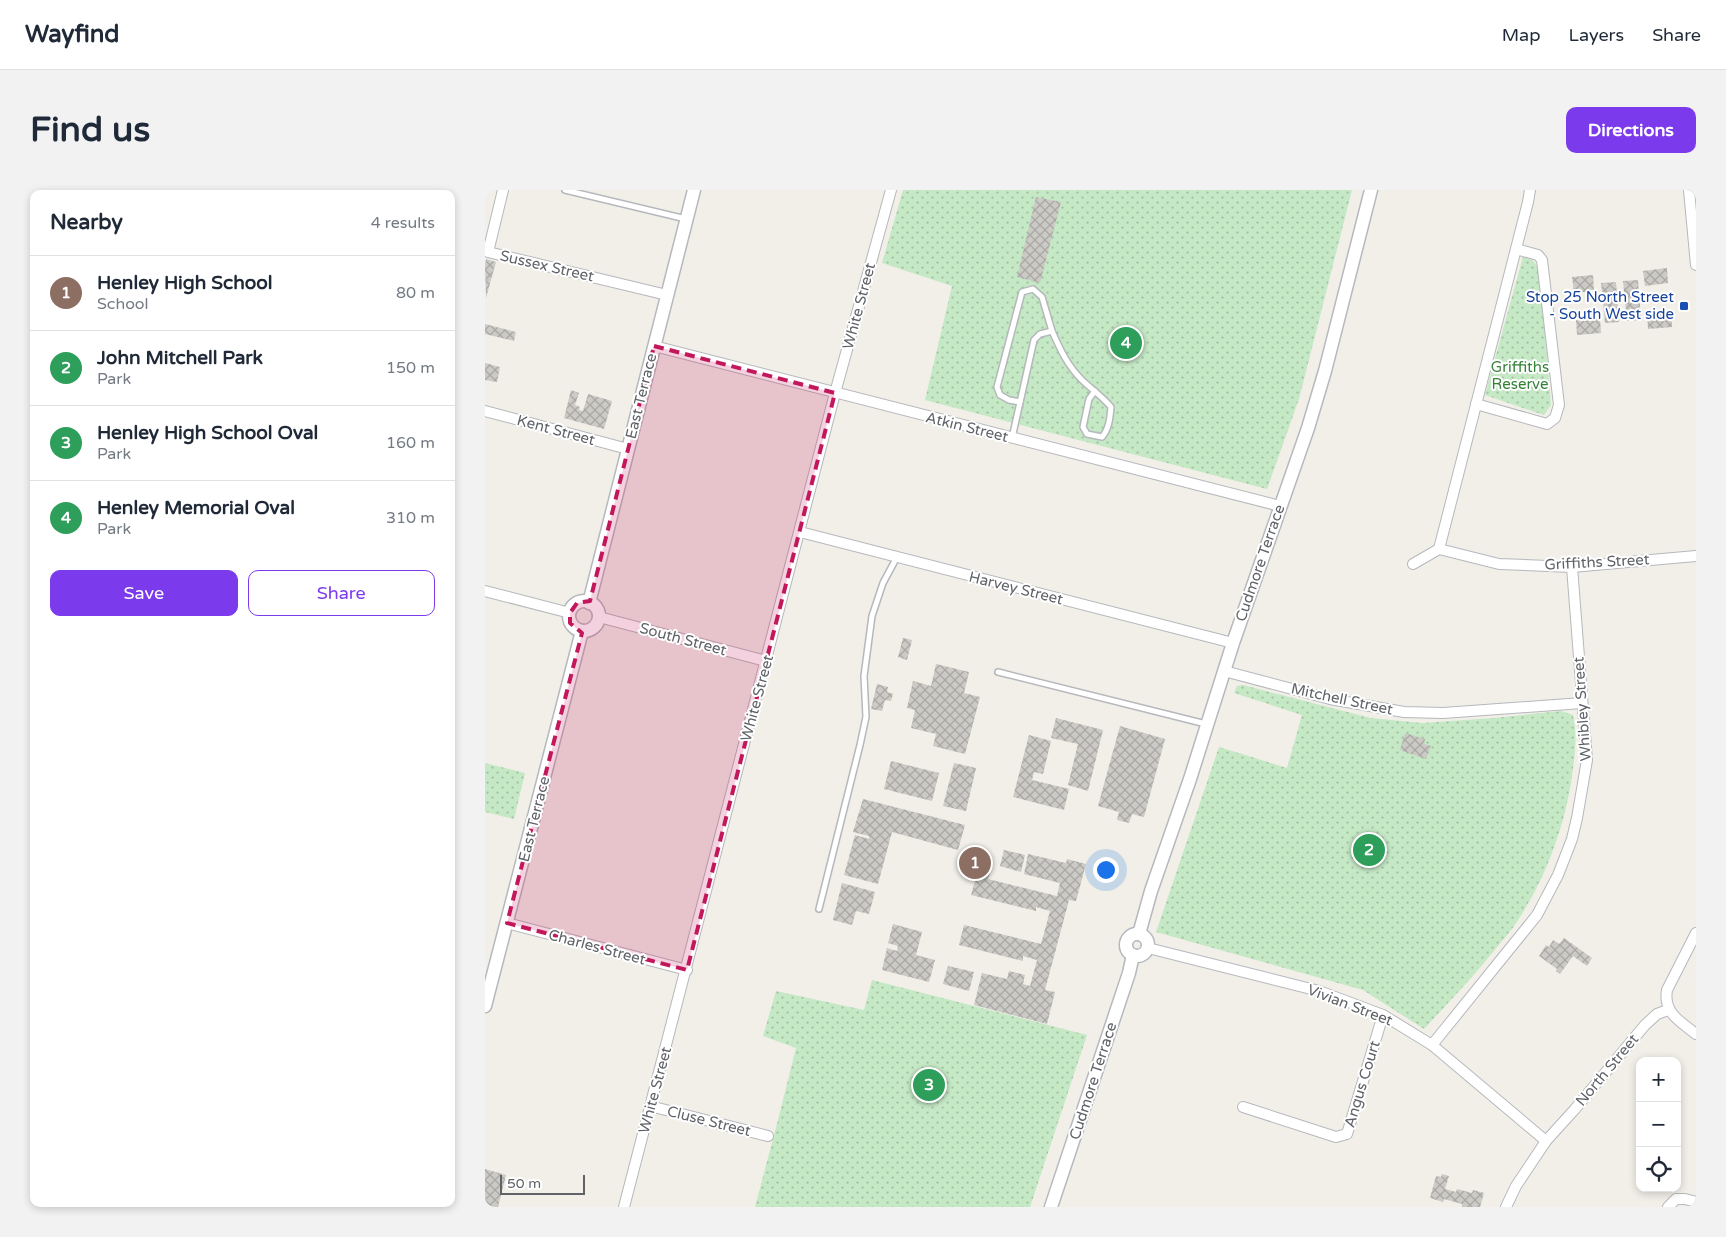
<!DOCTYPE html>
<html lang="en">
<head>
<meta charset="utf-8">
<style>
	:root { --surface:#fff; --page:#f2f2f3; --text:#1f2937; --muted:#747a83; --line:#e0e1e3; --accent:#7c3aed }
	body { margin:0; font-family:"Varela Round",sans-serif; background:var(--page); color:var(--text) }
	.controls { position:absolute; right:15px; bottom:15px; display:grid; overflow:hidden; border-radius:10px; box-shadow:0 2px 8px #0003 }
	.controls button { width:45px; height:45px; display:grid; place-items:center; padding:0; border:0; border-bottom:1px solid var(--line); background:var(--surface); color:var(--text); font:25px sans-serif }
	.scale { position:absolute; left:15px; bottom:12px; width:85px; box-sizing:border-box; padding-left:5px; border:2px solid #5f6368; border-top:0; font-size:14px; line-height:18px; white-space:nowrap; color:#5f6368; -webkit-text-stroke:4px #fff; paint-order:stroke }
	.you { position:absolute; left:620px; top:679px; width:18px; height:18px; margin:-12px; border:4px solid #fff; border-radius:50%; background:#1a73e8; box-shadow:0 0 0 8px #1a73e833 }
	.badge { display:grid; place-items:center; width:32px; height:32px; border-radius:50%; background:var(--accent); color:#fff; font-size:16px; font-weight:700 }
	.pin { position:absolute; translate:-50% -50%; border:2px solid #fff; box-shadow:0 1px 5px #0006 }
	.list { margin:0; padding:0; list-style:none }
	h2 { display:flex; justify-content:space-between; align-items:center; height:65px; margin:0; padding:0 20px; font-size:21px }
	h2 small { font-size:16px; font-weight:400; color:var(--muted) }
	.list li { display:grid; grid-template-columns:32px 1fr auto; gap:15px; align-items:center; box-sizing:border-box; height:75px; padding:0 20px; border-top:1px solid var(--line) }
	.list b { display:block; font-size:19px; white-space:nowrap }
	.list p { margin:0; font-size:16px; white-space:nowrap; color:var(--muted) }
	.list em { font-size:16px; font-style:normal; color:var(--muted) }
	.actions { display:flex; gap:10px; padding:15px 20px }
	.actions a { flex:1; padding:11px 0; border:1px solid var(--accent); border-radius:10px; text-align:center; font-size:18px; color:var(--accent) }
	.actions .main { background:var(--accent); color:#fff }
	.icon { flex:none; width:28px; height:28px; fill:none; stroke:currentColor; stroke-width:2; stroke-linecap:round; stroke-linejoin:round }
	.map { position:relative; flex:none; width:1211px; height:1017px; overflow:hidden; border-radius:10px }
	header { display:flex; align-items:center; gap:30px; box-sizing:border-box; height:70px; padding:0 25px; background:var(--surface); border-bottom:1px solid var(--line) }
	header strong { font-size:24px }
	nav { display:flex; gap:28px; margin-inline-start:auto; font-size:18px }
	.intro { display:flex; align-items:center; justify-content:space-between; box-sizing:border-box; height:120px; padding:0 30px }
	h1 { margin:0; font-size:35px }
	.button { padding:12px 22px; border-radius:10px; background:var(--accent); color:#fff; font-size:18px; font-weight:700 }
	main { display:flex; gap:30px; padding:0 30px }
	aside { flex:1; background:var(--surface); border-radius:10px; box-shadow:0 2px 8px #0003 }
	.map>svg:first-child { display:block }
</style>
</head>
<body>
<header>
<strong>Wayfind</strong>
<nav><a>Map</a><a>Layers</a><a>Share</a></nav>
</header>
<div class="intro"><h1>Find us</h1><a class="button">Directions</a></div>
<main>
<aside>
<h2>Nearby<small>4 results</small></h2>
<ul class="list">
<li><span class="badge" style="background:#8d6e63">1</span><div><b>Henley High School</b><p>School</p></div><em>80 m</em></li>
<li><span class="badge" style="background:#2e9e5b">2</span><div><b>John Mitchell Park</b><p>Park</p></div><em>150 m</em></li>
<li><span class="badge" style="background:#2e9e5b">3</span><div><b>Henley High School Oval</b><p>Park</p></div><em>160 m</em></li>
<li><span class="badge" style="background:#2e9e5b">4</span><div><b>Henley Memorial Oval</b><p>Park</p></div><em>310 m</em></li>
</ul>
<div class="actions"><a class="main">Save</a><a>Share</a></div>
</aside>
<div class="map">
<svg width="1211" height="1017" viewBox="0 0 1211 1017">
	<defs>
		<pattern id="park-dots" width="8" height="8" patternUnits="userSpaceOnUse" patternTransform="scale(1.25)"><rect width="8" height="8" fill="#c5e8c5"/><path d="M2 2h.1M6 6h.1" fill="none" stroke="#a3c0a4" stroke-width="1.8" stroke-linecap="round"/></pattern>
		<pattern id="building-cross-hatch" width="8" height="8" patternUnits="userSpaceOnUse" patternTransform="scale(1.25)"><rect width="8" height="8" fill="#cccac5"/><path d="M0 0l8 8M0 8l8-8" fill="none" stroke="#a9a8a4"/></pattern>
	</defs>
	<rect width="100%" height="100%" fill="#f1efe8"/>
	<g fill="url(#park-dots)">
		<path d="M418,0H867L814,209L782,299L440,210L467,96L397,73Z"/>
		<path d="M1038,67L1048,70L1055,81L1066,215L1059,225L1000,205Z"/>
		<path d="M758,495L886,528L937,533L1009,528L1076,521L1088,525C1093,548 1089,570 1086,593C1078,641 1060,689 1033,730C1027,740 1019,748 1012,757C989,786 964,812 939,839L878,800L671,742L734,557L802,578L817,525L749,503L752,496Z"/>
		<path d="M0,573L40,583L29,629L0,622Z"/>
		<path d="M387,790L602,845L545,1017H270L292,934L311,858L278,846L291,801L379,820Z"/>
	</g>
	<g fill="url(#building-cross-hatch)">
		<path d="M551,7L576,12L555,93L532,87Z"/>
		<path d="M1,69L11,72L1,108L0,75Z"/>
		<path d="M1182,78L1183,93L1160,96L1158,81Z"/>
		<path d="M1108,85L1109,100H1105V102H1089L1087,87Z"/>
		<path d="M1153,90L1156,130L1142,131L1138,91Z"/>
		<path d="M1131,92L1134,132L1120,133L1116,93Z"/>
		<path d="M1186,122L1187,137L1163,139L1162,124Z"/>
		<path d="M1115,128L1116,143L1092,145L1091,130Z"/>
		<path d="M0,134L31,142L29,151L0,144Z"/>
		<path d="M0,173L15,177L12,192L0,190Z"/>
		<path d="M86,200L94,203L90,215L95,217L94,220L98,221L103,204L127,211L119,239L79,228Z"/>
		<path d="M418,448L427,450L422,470L413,467Z"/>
		<path d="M451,474L484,482L479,503L495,507L480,564L448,556L451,544L426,538L430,520L422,518L428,491L446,496Z"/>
		<path d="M392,494L403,497L402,502L408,504L406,511L400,510L397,521L386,519Z"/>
		<path d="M571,528L618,540L603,601L583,595L593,554L566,548Z"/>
		<path d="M635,536L680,549L659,627L647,624L644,633L632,630L634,622L613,616Z"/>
		<path d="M920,543L940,549L939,554L946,556L941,569L915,560Z"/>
		<path d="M544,545L566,551L558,584L549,582L547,590L584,599L579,620L528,607Z"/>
		<path d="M406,571L454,583L447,611L399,599Z"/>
		<path d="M469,573L491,578L481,621L458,616Z"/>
		<path d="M378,609L480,635L473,660L407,642L393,694L359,685L370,645L384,649V646L368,642Z"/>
		<path d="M519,660L540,665L536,682L515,676Z"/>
		<path d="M543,664L581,673L582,669L601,674L591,711L584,710L560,800L570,802L562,834L489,815L497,783L522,789L524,781L540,785L538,794L545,796L552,770L538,766V771L474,755L479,735L556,754L565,721L551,717V721L486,705L493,680L505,683L503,689L572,706L575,693L539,684Z"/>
		<path d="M357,693L390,702L384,724L371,721L367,735L348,730Z"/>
		<path d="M408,734L437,742L431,765L450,770L444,792L397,780L402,758L412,761L413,756L403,753Z"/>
		<path d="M1079,748L1107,768L1102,776L1088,766L1075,784L1071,781L1072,779L1054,766L1061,755L1064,757L1068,750L1074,754Z"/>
		<path d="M463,776L489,782L484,801L458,794Z"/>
		<path d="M0,979L21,985L13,1017H0Z"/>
		<path d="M957,984L964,986L960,999L971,1002L972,999L987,1003L988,1000L999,1003L995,1017H977V1014L959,1009L958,1012L945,1008L951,986L956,987Z"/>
	</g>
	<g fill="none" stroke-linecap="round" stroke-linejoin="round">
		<defs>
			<g id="service">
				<path d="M80,0L201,29"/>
				<path d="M535,212L524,210L515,205L512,197L537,102L548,99L557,107L567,141"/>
				<path d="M527,248L549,150L555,144L567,141C575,159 582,175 596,189C606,199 617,206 626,217C625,228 624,239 617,247L602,244L598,237L604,209L610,201"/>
				<path d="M513,482L721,534"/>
				<path d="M334,719L375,555L381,527L379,486L387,426L398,393L412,367"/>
			</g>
			<g id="minor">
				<path d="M18,0L3,62L182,105"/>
				<path d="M1204,0L1211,75"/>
				<path d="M169,156L795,316"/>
				<path d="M991,214L1062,234L1070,228L1074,215L1057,70L1053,65L1031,59"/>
				<path d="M0,221L143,259"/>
				<path d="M315,342L748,453"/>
				<path d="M954,359L1043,12L1045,0"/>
				<path d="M954,359L1014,374L1087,377L1211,366"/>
				<path d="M928,374L954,359"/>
				<path d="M0,401L85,423"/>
				<path d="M114,427L281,471"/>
				<path d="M739,481L845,509L919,522L958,523L1097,513"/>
				<path d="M22,733L202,780"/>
				<path d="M1211,743L1182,800C1178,823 1195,831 1211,844"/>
				<path d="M663,758L834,801L898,825L947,855L1061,951"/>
				<path d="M947,855L1052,725L1073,685L1087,649L1092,628L1102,570L1087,377"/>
				<path d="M165,916L283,946"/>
				<path d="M758,917L851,947L862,944L898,825"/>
				<path d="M139,1017L350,203L406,0"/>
				<path d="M1021,1017L1031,996L1061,951L1090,919L1160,835L1172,824L1183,820"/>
				<path d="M1183,1017L1191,1009H1200L1211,1012"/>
			</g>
			<g id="tertiary">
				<circle cx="99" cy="426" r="15"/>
				<path d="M104,413L209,0"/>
				<circle cx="652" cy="755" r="11"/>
				<path d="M654,744L666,701L705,589L748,453L823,238L840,181L886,0"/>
				<path d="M0,816L97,441"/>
				<path d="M566,1017L644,783L648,765"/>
			</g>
		</defs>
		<use href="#service" stroke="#b5b8bc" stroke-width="8"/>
		<use href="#minor" stroke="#b5b8bc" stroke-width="12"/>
		<use href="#tertiary" stroke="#b5b8bc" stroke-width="15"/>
		<use href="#service" stroke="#fff" stroke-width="5"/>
		<use href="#minor" stroke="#fff" stroke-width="10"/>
		<use href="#tertiary" stroke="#fff" stroke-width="12"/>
	</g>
	<path fill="#c2185b" fill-opacity="0.2" stroke="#c2185b" stroke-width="4" stroke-dasharray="10 6" stroke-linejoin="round" d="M169,156L350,203L202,780L22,733L97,443L85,433V423L92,413L105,411Z"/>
	<rect fill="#1a4fb4" stroke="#fff" stroke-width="2" x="1194" y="111" width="10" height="10" rx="2.5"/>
	<g text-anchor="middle" stroke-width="4" stroke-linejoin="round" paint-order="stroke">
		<g font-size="15" fill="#5f6368" stroke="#fff">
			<text transform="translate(62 76) rotate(13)" y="5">Sussex Street</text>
			<text transform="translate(374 116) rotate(-75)" y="5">White Street</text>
			<text transform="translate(156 206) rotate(-76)" y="5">East Terrace</text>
			<text transform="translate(482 237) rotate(14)" y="5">Atkin Street</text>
			<text transform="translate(71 240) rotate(15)" y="5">Kent Street</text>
			<text transform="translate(1112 372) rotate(-3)" y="5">Griffiths Street</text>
			<text transform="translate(775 373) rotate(-71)" y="5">Cudmore Terrace</text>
			<text transform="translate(531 398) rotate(14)" y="5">Harvey Street</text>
			<text transform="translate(198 449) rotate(15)" y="5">South Street</text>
			<text transform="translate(272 508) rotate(-75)" y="5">White Street</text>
			<text transform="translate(857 509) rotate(12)" y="5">Mitchell Street</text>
			<text transform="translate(1097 519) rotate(-94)" y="5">Whibley Street</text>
			<text transform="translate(49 629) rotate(-76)" y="5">East Terrace</text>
			<text transform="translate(112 757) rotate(15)" y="5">Charles Street</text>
			<text transform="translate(865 815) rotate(21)" y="5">Vivian Street</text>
			<text transform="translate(1122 880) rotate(-50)" y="5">North Street</text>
			<text transform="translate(608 891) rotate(-72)" y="5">Cudmore Terrace</text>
			<text transform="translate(877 894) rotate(-73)" y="5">Angus Court</text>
			<text transform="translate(170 900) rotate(-75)" y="5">White Street</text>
			<text transform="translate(224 931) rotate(14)" y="5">Cluse Street</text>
		</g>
		<g font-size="15" fill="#164399" stroke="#fff" text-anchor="end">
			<text x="1189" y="112">Stop 25 North Street<tspan x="1189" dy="17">- South West side</tspan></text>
		</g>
		<g font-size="15" fill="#348238" stroke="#fff">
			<text x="1035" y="182">Griffiths<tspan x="1035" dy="17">Reserve</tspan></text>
		</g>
	</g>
</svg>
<div class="controls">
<button>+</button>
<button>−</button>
<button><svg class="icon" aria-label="locate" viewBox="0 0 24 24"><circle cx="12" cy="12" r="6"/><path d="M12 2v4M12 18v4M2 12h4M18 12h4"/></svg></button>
</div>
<div class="scale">50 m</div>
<div class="you"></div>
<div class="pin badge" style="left:490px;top:673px;background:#8d6e63">1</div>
<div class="pin badge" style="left:884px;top:660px;background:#2e9e5b">2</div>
<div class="pin badge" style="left:444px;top:895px;background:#2e9e5b">3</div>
<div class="pin badge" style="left:641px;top:153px;background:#2e9e5b">4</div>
</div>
</main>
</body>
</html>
